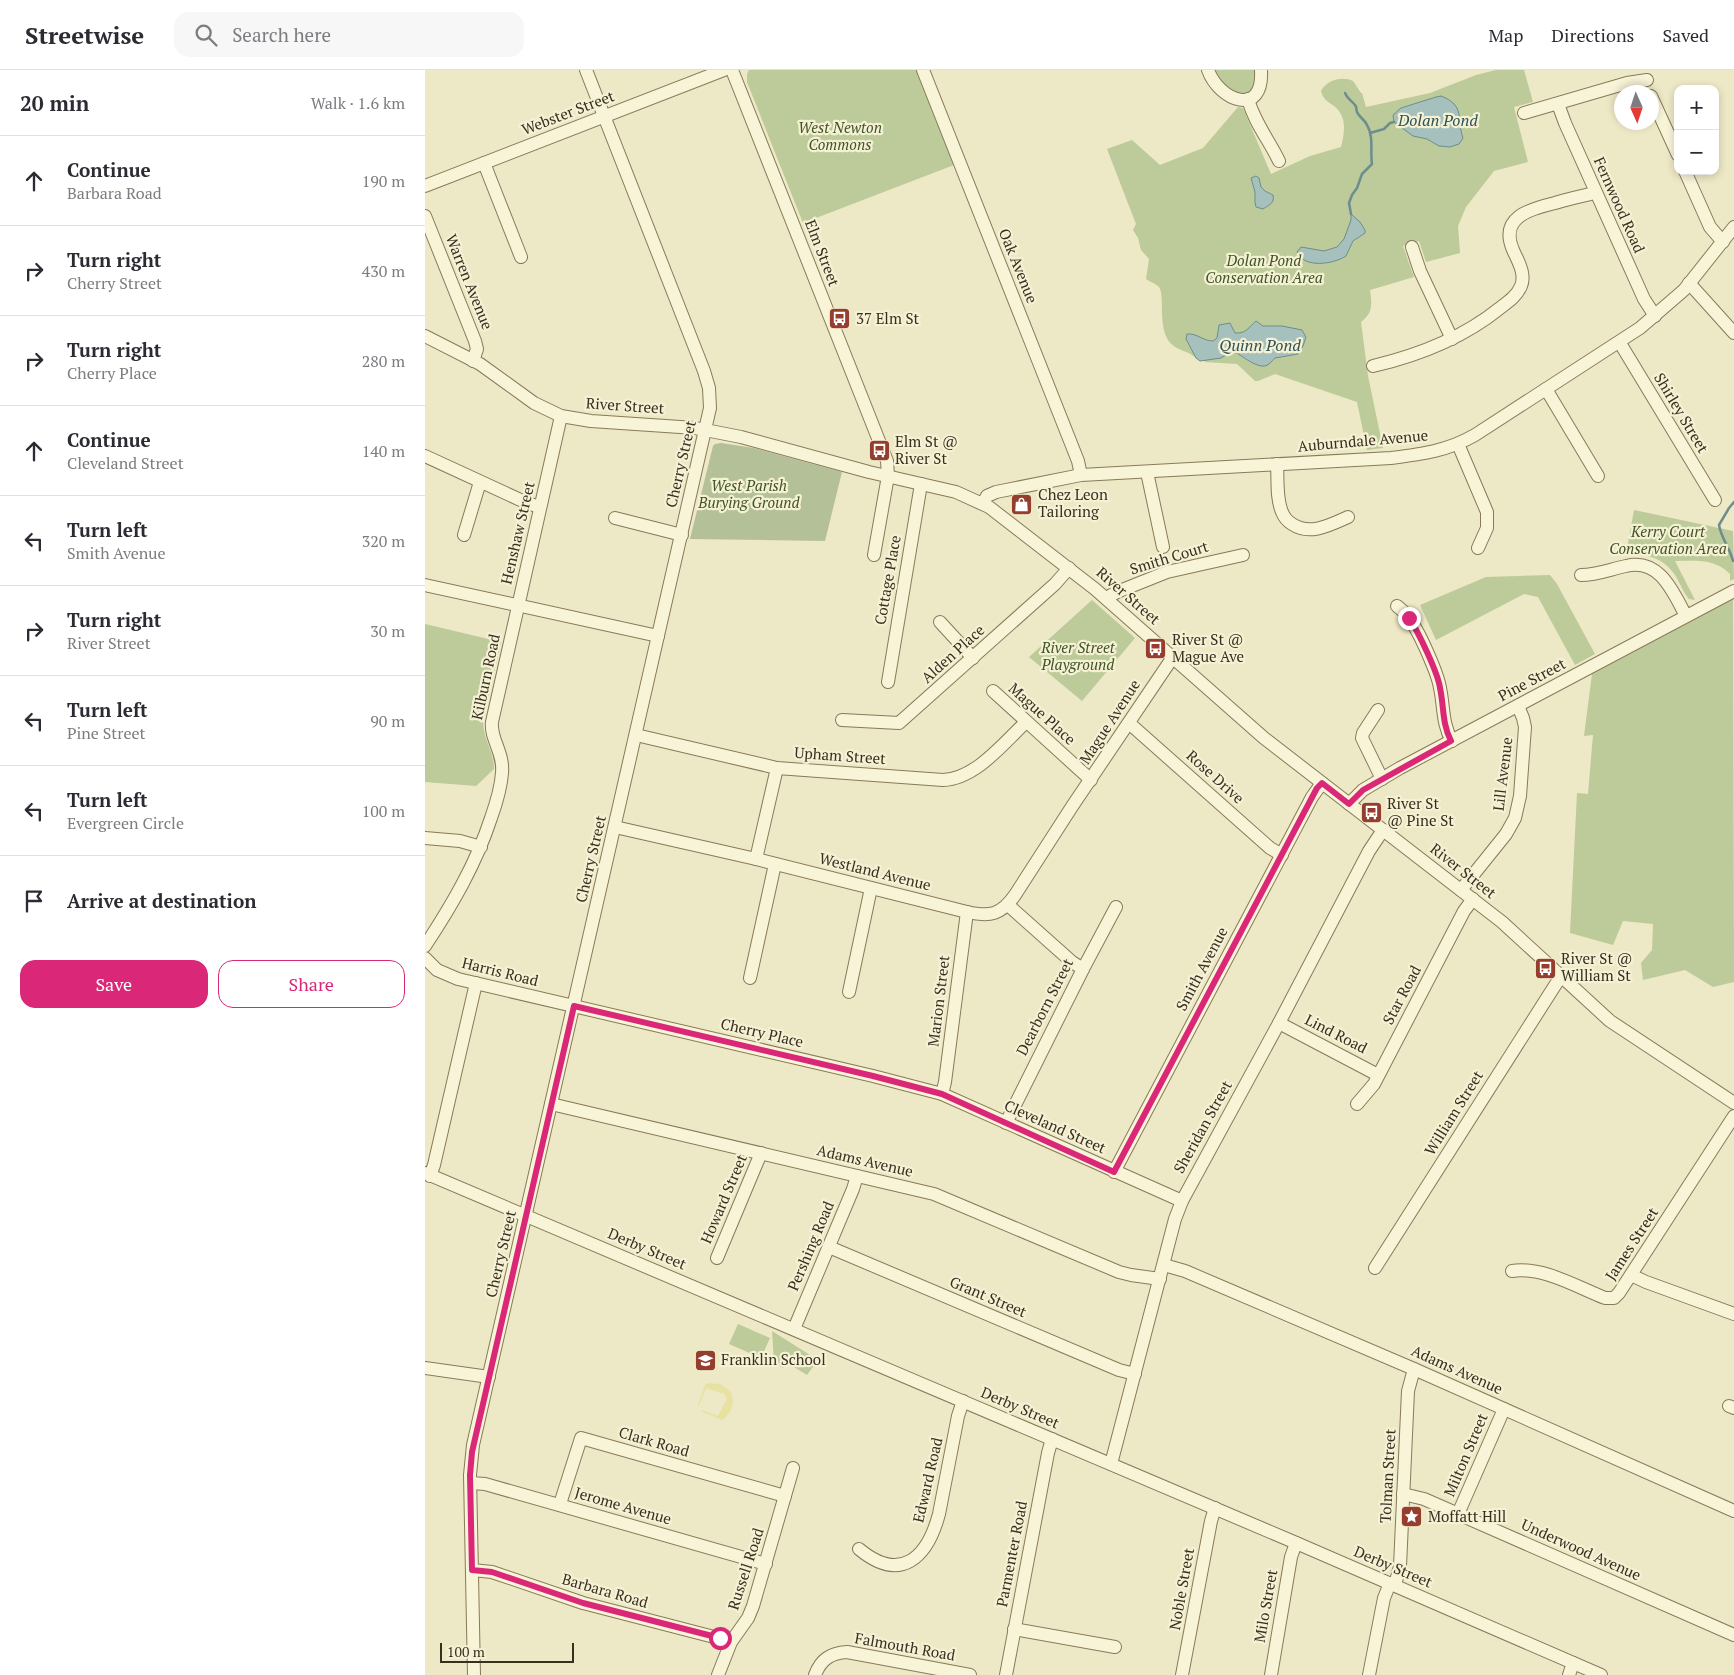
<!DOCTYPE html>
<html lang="en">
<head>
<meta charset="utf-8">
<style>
	:root { --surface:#fff; --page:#f7f7f7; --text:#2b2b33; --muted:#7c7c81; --line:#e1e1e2; --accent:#db2777 }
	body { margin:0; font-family:"PT Serif",serif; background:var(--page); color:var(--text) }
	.controls { position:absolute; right:15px; top:15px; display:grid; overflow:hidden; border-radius:10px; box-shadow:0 2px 8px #0003 }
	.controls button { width:45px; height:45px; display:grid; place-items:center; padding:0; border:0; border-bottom:1px solid var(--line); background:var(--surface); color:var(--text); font:25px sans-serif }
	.compass { position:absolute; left:1189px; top:15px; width:45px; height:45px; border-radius:50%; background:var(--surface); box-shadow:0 2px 8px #0003; rotate:177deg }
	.scale { position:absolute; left:15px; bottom:12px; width:134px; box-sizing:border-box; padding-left:5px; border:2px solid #382f1f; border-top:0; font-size:14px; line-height:18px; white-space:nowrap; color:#382f1f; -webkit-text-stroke:4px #f5f1d4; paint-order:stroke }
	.stop { position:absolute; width:15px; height:15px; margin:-11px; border:4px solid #db2777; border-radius:50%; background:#fff }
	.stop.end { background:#db2777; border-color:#fff; box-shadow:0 1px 5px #0008 }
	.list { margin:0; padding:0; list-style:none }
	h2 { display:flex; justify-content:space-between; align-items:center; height:65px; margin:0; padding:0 20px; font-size:21px }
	h2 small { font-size:16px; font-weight:400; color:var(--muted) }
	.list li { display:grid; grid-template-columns:32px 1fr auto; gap:15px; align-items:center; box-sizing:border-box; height:90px; padding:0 20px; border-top:1px solid var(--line) }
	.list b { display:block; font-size:19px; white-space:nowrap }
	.list p { margin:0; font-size:16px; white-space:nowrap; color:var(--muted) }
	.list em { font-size:16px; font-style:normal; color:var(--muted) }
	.actions { display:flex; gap:10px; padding:15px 20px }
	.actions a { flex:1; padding:11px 0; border:1px solid var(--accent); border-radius:15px; text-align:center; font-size:18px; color:var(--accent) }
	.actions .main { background:var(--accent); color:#fff }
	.icon { flex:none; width:28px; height:28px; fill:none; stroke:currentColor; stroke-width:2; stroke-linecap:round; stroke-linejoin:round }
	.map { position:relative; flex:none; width:1309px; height:1605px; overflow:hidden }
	header { display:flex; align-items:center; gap:30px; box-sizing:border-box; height:70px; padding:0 25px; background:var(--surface); border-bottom:1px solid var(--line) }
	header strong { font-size:24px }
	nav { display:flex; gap:28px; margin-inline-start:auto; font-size:18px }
	.search { width:350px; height:45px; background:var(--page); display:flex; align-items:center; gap:12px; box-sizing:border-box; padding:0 18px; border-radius:15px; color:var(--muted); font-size:19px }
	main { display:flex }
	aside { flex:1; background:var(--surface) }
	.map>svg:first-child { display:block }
</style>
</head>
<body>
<header>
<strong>Streetwise</strong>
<div class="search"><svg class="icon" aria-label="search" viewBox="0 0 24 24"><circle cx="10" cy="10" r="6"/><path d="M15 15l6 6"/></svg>Search here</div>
<nav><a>Map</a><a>Directions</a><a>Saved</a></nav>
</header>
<main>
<aside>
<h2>20 min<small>Walk · 1.6 km</small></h2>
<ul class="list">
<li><svg class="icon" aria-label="ahead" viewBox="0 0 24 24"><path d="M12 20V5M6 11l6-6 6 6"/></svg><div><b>Continue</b><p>Barbara Road</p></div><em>190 m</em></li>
<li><svg class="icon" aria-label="right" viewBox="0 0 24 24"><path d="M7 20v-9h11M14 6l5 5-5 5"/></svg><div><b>Turn right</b><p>Cherry Street</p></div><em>430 m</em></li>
<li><svg class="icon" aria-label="right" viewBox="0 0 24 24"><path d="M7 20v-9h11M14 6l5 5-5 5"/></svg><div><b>Turn right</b><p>Cherry Place</p></div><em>280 m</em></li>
<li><svg class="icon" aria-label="ahead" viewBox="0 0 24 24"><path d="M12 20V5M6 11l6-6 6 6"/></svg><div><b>Continue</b><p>Cleveland Street</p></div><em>140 m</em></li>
<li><svg class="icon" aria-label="left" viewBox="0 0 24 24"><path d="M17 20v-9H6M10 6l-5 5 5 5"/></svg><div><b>Turn left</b><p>Smith Avenue</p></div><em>320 m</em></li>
<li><svg class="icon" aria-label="right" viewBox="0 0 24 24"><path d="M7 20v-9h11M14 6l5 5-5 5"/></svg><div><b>Turn right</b><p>River Street</p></div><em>30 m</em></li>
<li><svg class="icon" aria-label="left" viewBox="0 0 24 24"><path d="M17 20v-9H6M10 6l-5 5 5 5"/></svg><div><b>Turn left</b><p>Pine Street</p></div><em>90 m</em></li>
<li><svg class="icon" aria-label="left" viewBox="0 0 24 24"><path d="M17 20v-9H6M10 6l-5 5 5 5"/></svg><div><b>Turn left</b><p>Evergreen Circle</p></div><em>100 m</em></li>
<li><svg class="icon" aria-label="arrive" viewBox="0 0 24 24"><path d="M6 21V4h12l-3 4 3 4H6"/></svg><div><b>Arrive at destination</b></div></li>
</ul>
<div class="actions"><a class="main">Save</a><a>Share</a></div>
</aside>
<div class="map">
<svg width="1309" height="1605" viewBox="0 0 1309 1605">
	<rect width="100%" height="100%" fill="#ede8c5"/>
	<g fill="#bccb99">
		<path d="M324,0H491L529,95L378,153L322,12V4Z"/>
		<path d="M788,0H832L828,20L823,24C805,23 798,15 788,0Z"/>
		<path d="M1071,0H1099L1108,32L1089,37L1103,92L1069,101L1041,137L1033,156L1035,183L1001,192L994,171L978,176L989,207L945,220C947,235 948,243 936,252L943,306L958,378L942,380L932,332L850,304L833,311H830L812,294L780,292L769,265L762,272L770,283L771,288C763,280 750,281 743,270C733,253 740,225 734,217C730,213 725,212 721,209L724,189L716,180L713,168L708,160L711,154L682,79L707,70L735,95L778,78L813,37L818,38L846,104L885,86L916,77C920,62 922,46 909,36C902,31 898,29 896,21C902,10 917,6 928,11L936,23H937L941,37L1005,23L1051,5Z"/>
		<path d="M1209,440L1308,461L1309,509L1305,511V504C1289,488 1271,491 1250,491L1270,530L1264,529C1258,522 1255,513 1250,505C1239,488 1221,483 1201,484Z"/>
		<path d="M1125,505L1132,514L1170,584L1150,595L1113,527L1099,524L1011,570L995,535L1061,507Z"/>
		<path d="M1308,529L1309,912L1288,917L1260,900L1218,910L1216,893L1227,880L1228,854L1198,851L1188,875L1145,863L1152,723L1163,724L1168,665L1159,666L1167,604Z"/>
		<path d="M667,530L710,568L657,631L604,587Z"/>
		<path d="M0,554L76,572L58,651C58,668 69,682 69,699L51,716L0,712Z"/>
		<path d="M313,1254L345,1268L336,1288L304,1274Z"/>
		<path d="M347,1261L393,1290L382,1305L361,1292L358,1298L349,1293Z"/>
	</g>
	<path fill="#e8e2a2" d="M283,1313L295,1314L306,1322C310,1333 307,1343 297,1350L276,1341L277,1340L293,1346L302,1329L299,1324L281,1318L274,1336L273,1335L280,1315Z"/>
	<path fill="#b4c098" d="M296,373L329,378L417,402L400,471L265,469L288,376L290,374Z"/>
	<g fill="#a6c0bd" stroke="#6d8e8c">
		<path d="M1016,26C1041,36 1031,48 1038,68L1034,74L1025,77L1014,76L1002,69L988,66L969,52L968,45L976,38L1011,27Z"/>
		<path d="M831,106L834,108L836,117L840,121L848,125C850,133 844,135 838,139L831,137L830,132V122L826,108Z"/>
		<path d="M926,144L935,152L940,160V163L928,171L921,186C909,194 879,199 872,182L876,177L899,181L912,177L919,169L926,150Z"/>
		<path d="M831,251L838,256H857L877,260L881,267L878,276L873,284L850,288C847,291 844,295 840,296C832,298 817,286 810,282H806L796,288L775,291L771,288L761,269L762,264C772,263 778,271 788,271L792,268L794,255L805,253L810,263C821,264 824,257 831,251Z"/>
	</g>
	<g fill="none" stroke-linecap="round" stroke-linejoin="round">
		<g stroke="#6d8e8c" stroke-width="2.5">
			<path d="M920,23C923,30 926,30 930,35C932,37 931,40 932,42C934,47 940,50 942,55C949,66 945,82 947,94L937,104L932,118L927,125L924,133L926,144"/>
			<path d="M945,63L959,59L965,53L969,52"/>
			<path d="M1308,491C1305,478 1296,468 1294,455L1304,438L1309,432"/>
		</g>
		<defs>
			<g id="minor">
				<path d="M307,0L462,391L463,406L449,485"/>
				<path d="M498,0L653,391L656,405"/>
				<path d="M783,0C794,31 839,48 836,0"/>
				<path d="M1226,26L1253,85"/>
				<path d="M823,29C829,52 844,70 854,91"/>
				<path d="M1133,34L1140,53L1219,229L1230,246"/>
				<path d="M1099,43L1202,13L1222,10"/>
				<path d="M59,93L96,187"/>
				<path d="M1260,101L1285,157L1298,172"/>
				<path d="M0,116L299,0"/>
				<path d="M0,146L50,271L52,279L48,291"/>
				<path d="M987,177L995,201L1027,269"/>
				<path d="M1264,213L1309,263"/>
				<path d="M0,266L55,294L109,333L136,346L166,351L270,358L316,367L444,402L531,422L564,437L670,519L839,668L1077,852L1185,951L1309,1033"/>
				<path d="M1195,273L1290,430"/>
				<path d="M948,296C995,285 1038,268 1075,238C1083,232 1092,226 1096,216C1101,204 1093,191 1088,180C1074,147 1105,139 1130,133C1143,129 1157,126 1170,123"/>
				<path d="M1121,319L1173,406"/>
				<path d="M1033,374L1062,442V458L1053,478"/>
				<path d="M0,386L102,433L115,437"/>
				<path d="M852,394C853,409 851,428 857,442C859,447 862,451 867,454C885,466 905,455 923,447"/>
				<path d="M722,402L738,477"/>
				<path d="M558,433L562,426L571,422L656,405L966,388C998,384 1022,381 1050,365L1215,258L1259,220L1309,157"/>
				<path d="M190,448L257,465"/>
				<path d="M39,465L55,412"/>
				<path d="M1156,505C1172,505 1186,499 1201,496C1235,488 1248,522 1261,546"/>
				<path d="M0,515L233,566"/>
				<path d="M681,528L692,522L742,502L818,485"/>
				<path d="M972,536C977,540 982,544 985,550C994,561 1013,604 1015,618C1019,636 1017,654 1027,671"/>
				<path d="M515,552L548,588"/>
				<path d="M463,612L496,414"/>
				<path d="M568,621L666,710"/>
				<path d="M953,640L938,663L937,668L957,709"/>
				<path d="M417,650L474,653L630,514L644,498"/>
				<path d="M704,653L845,778L857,785"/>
				<path d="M211,665L352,698L518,710C550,709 578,674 601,652"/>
				<path d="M924,734L938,720L975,698L1309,521"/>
				<path d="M190,757L331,789L542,842C565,847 576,845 590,825L648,735L748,587"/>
				<path d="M0,768L35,771L56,777"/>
				<path d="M331,789L352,698"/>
				<path d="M1036,820L1081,764L1090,748L1095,726L1100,657L1098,648L1093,636"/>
				<path d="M583,835L647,892L658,899"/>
				<path d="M0,876C27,835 51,794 66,748C71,734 76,718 77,703C79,682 65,669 67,652L136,346"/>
				<path d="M0,888L12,900L33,909L448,1006L517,1024L757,1131"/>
				<path d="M325,908L350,794"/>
				<path d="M424,922L446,818"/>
				<path d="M854,953L953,1005"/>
				<path d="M517,1024L520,1012L542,842"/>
				<path d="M126,1034L509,1124L694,1202L706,1205L735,1209"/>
				<path d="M932,1034L949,1014L1039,841L1048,829"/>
				<path d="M581,1053L658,899L691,837"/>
				<path d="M689,1102L887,727L897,713"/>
				<path d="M0,1103L869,1472L1176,1605"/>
				<path d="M5,1106L9,1095L51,913"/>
				<path d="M404,1177L694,1300L710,1304"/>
				<path d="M292,1188L336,1083"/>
				<path d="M739,1195L760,1201L989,1299L1309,1441"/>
				<path d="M950,1198L1136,906"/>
				<path d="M1087,1201C1117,1196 1152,1217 1180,1228H1189L1194,1223L1309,1046"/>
				<path d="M1206,1205L1221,1212L1309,1244"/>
				<path d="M369,1259L428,1119L432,1106"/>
				<path d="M0,1298L64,1307"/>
				<path d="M1304,1336L1309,1338"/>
				<path d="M686,1394L750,1149L757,1131L854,953L944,781L958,760"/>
				<path d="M46,1413L60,1414L341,1494"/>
				<path d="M978,1424L999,1429L1309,1565"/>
				<path d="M135,1434L156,1368L360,1426"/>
				<path d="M1033,1444L1079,1339"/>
				<path d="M434,1479C475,1513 502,1489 514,1444L533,1346L538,1331"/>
				<path d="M47,1500L67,1502L158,1533L289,1567L306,1572"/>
				<path d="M970,1515L975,1496L983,1321L989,1299"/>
				<path d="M589,1559L690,1577"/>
				<path d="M49,1605L45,1405L48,1375L285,338L284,318L279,301L161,0"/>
				<path d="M293,1605L306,1572L323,1548L328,1536L368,1398"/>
				<path d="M390,1605C396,1589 406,1583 422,1582L545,1605"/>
				<path d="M581,1605L623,1383L627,1369"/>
				<path d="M757,1605L786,1451L790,1438"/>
				<path d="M846,1605L866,1487L871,1473"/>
				<path d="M944,1605L959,1528L965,1513"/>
				<path d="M1144,1605L1148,1593"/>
			</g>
		</defs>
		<use href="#minor" stroke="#877a5b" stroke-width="14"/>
		<use href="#minor" stroke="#f8f4d8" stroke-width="12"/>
	</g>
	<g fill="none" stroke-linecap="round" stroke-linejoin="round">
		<path stroke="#db2777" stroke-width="6" d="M295,1568L158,1533L67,1502L47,1500L45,1405L47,1382L149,936L448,1006L517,1024L689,1102L892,718L897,713L924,734L938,720L1026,671C1017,654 1019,636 1015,618C1013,603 993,561 984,548"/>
	</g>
	<defs>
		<symbol id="bus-square" viewBox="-11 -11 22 22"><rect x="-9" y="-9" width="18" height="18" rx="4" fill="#953e2d" stroke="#f5f1d4"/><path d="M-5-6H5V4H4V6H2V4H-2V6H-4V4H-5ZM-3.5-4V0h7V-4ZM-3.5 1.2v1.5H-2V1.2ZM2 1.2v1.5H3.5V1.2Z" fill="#fff"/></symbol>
		<symbol id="shop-square" viewBox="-11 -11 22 22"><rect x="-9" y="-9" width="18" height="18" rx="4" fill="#953e2d" stroke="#f5f1d4"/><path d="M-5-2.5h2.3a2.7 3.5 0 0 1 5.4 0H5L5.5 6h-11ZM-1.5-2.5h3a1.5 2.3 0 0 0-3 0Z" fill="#fff"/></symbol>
		<symbol id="school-square" viewBox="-11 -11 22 22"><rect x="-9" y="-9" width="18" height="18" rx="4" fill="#953e2d" stroke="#f5f1d4"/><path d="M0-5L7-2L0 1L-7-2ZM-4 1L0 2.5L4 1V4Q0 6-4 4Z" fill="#fff"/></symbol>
		<symbol id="sight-square" viewBox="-11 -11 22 22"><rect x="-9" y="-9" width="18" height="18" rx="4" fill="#953e2d" stroke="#f5f1d4"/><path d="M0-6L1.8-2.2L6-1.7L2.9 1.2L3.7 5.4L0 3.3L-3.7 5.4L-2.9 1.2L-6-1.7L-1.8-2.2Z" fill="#fff"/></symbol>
	</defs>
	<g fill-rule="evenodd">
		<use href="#bus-square" x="402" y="236" width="25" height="25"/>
		<use href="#bus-square" x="442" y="368" width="25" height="25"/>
		<use href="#shop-square" x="584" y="422" width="25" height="25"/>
		<use href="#bus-square" x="718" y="566" width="25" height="25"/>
		<use href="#bus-square" x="934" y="730" width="25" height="25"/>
		<use href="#bus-square" x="1108" y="886" width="25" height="25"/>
		<use href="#school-square" x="268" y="1278" width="25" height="25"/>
		<use href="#sight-square" x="974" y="1434" width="25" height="25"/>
	</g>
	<g text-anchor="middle" stroke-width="4.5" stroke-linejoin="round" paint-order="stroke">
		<g font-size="15" fill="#382f1f" stroke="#f5f1d4">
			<text transform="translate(143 43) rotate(-21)" y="5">Webster Street</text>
			<text transform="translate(1194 135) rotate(66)" y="5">Fernwood Road</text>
			<text transform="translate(397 183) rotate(69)" y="5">Elm Street</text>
			<text transform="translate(593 196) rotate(68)" y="5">Oak Avenue</text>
			<text transform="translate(44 212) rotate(68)" y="5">Warren Avenue</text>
			<text transform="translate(200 336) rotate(4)" y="5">River Street</text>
			<text transform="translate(1256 343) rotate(59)" y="5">Shirley Street</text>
			<text transform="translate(938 371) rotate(-5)" y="5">Auburndale Avenue</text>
			<text transform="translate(256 394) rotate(-77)" y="5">Cherry Street</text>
			<text transform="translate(93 463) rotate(-77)" y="5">Henshaw Street</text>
			<text transform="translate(744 488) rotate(-17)" y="5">Smith Court</text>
			<text transform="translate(463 510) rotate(-80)" y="5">Cottage Place</text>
			<text transform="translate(703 526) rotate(41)" y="5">River Street</text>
			<text transform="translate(528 584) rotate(-42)" y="5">Alden Place</text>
			<text transform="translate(61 607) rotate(-78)" y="5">Kilburn Road</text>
			<text transform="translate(1107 610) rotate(-28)" y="5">Pine Street</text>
			<text transform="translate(617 644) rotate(42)" y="5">Mague Place</text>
			<text transform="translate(685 652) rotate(-57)" y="5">Mague Avenue</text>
			<text transform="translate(415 686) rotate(4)" y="5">Upham Street</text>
			<text transform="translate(1078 704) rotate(-83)" y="5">Lill Avenue</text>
			<text transform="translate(790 707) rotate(42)" y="5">Rose Drive</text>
			<text transform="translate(166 789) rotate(-77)" y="5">Cherry Street</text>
			<text transform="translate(1038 801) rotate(38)" y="5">River Street</text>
			<text transform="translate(450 802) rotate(14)" y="5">Westland Avenue</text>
			<text transform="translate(777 899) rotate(-62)" y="5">Smith Avenue</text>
			<text transform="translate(75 902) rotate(14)" y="5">Harris Road</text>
			<text transform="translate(977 925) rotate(-62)" y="5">Star Road</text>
			<text transform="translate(514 931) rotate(-83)" y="5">Marion Street</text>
			<text transform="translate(620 937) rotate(-63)" y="5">Dearborn Street</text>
			<text transform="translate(337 963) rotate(13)" y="5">Cherry Place</text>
			<text transform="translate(911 964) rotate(27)" y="5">Lind Road</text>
			<text transform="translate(1029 1043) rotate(-58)" y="5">William Street</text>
			<text transform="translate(630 1057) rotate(24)" y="5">Cleveland Street</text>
			<text transform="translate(778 1057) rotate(-61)" y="5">Sheridan Street</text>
			<text transform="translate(440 1091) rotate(13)" y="5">Adams Avenue</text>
			<text transform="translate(299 1129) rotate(-67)" y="5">Howard Street</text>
			<text transform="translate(1207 1174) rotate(-57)" y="5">James Street</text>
			<text transform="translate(386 1176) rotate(-67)" y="5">Pershing Road</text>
			<text transform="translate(222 1179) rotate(23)" y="5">Derby Street</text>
			<text transform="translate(76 1184) rotate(-77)" y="5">Cherry Street</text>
			<text transform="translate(563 1227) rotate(23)" y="5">Grant Street</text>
			<text transform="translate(1032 1300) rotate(24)" y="5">Adams Avenue</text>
			<text transform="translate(595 1338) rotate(23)" y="5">Derby Street</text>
			<text transform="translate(229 1372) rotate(16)" y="5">Clark Road</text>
			<text transform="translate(1041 1385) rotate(-67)" y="5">Milton Street</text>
			<text transform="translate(963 1406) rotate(-87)" y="5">Tolman Street</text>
			<text transform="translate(503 1410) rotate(-77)" y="5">Edward Road</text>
			<text transform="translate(198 1436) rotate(16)" y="5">Jerome Avenue</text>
			<text transform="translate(1156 1480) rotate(24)" y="5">Underwood Avenue</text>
			<text transform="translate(587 1484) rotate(-79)" y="5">Parmenter Road</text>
			<text transform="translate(968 1497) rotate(23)" y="5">Derby Street</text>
			<text transform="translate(321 1499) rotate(-72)" y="5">Russell Road</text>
			<text transform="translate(757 1519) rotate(-80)" y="5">Noble Street</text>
			<text transform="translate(180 1521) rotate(16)" y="5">Barbara Road</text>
			<text transform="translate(841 1536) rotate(-80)" y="5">Milo Street</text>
			<text transform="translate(480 1577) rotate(10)" y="5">Falmouth Road</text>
		</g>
		<g font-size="15" font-style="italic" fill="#405426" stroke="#f5f1d4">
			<text x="415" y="63">West Newton<tspan x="415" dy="17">Commons</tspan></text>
			<text x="839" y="196">Dolan Pond<tspan x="839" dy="17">Conservation Area</tspan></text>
			<text x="324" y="421">West Parish<tspan x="324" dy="17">Burying Ground</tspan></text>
			<text x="1243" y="467">Kerry Court<tspan x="1243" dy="17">Conservation Area</tspan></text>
			<text x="653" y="583">River Street<tspan x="653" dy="17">Playground</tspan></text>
		</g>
		<g font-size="15" fill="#382f1f" stroke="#f5f1d4" text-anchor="start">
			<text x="431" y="254">37 Elm St</text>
			<text x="470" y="377">Elm St @<tspan x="470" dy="17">River St</tspan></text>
			<text x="613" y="430">Chez Leon<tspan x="613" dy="17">Tailoring</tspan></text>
			<text x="747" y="575">River St @<tspan x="747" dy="17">Mague Ave</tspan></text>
			<text x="962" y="739">River St<tspan x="962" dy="17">@ Pine St</tspan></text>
			<text x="1136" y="894">River St @<tspan x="1136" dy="17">William St</tspan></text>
			<text x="296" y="1295">Franklin School</text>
			<text x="1003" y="1452">Moffatt Hill</text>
		</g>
		<g font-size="16" font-style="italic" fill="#2e5257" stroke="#f5f1d4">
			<text x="1013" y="56">Dolan Pond</text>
			<text x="835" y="281">Quinn Pond</text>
		</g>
	</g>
</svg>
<div class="controls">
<button>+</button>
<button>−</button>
</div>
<svg class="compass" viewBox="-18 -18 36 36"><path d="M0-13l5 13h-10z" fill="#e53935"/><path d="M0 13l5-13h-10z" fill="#7c7c81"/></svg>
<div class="scale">100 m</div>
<div class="stop" style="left:295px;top:1568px"></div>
<div class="stop end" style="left:984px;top:548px"></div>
</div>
</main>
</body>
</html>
